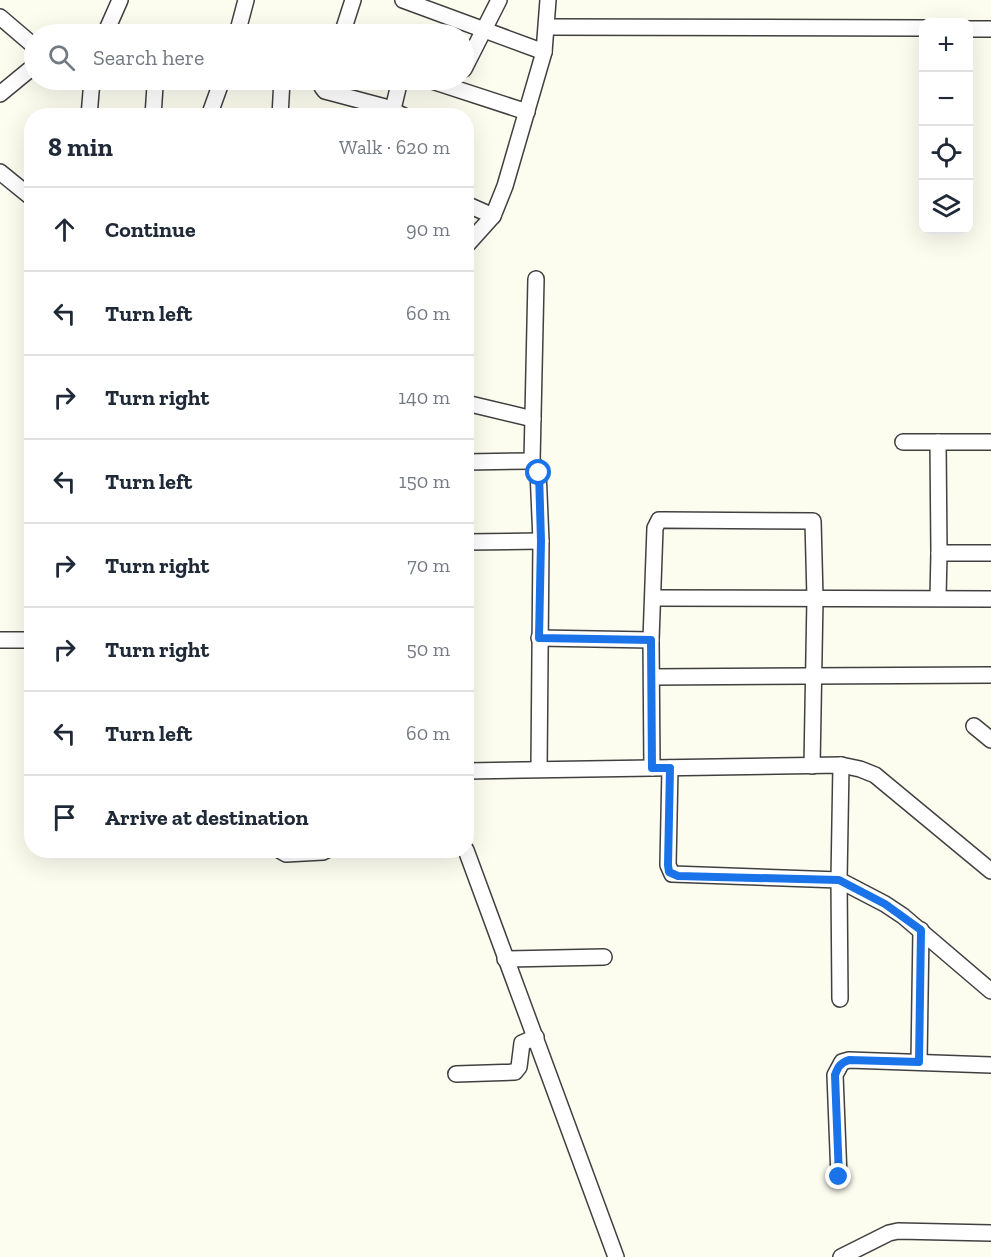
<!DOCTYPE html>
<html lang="en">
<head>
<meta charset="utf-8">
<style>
	:root { --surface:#fff; --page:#f2f2f3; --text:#1f2937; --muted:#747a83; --line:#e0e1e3 }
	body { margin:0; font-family:"Zilla Slab",serif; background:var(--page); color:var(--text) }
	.controls { position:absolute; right:18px; top:18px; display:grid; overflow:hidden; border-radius:12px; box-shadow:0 6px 24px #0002 }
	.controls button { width:54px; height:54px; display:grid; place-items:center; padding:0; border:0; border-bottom:2px solid var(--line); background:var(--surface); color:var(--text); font:30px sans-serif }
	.stop { position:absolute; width:18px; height:18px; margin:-14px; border:4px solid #1a73e8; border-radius:50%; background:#fff }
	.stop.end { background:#1a73e8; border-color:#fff; box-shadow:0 2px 6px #0008 }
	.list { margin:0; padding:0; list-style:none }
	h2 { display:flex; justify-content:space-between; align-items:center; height:78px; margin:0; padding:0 24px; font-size:26px }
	h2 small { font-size:20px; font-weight:400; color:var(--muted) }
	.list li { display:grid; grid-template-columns:39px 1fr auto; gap:18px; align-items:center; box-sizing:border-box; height:84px; padding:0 24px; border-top:2px solid var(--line) }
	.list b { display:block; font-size:22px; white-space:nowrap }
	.list em { font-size:20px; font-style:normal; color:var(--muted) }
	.icon { flex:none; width:33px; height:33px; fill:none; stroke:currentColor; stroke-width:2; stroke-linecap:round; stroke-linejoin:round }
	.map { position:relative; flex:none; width:991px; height:1257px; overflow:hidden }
	.search { position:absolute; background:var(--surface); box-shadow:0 6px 24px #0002; left:24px; top:24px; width:450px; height:66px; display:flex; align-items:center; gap:15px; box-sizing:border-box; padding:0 21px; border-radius:33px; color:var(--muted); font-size:22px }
	.panel { position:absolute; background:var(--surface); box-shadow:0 6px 24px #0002; left:24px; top:108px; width:450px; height:750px; border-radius:24px }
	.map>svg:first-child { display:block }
</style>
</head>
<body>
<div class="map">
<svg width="991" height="1257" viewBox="0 0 991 1257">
	<rect width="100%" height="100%" fill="#fcfdef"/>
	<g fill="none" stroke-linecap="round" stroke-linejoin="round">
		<defs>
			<g id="minor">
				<path d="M403,0L544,52"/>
				<path d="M0,17L34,46"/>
				<path d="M547,27L924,28"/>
				<path d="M968,29H991"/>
				<path d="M105,34L120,0"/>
				<path d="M237,34L246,0"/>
				<path d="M342,34L353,0"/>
				<path d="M464,69L499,0"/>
				<path d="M325,80L322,87L325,91L385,107L404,116"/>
				<path d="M429,80L527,112"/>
				<path d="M0,94L34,66"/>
				<path d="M393,109L400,80"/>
				<path d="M89,116L92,80"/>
				<path d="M153,116L155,86"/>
				<path d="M209,116L222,80"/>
				<path d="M280,116L282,80"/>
				<path d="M0,172L32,198"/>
				<path d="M466,204L493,216"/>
				<path d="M466,246L493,216L505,186L544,52L548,0"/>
				<path d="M536,279L532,461L538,470L541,541L539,769"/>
				<path d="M466,403L533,419"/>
				<path d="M903,442H991"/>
				<path d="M466,462L532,461"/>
				<path d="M466,542L541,541"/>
				<path d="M939,553H991"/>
				<path d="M938,597L939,553L938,442"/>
				<path d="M653,598L991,599"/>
				<path d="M539,638L651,640"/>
				<path d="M0,640H32"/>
				<path d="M652,677L991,675"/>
				<path d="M974,726L991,740"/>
				<path d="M841,765L839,880L885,904L903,916L991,991"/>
				<path d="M652,768L651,640L655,528L659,520H664L813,521L815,598L812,766"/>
				<path d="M670,768L668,865L672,874L839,880L840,999"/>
				<path d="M466,771L841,765L860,769L875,775L991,871"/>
				<path d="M279,850L286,854L323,852L327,850"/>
				<path d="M466,850L616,1257"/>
				<path d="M505,959L604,957"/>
				<path d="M919,1062L921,930"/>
				<path d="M456,1074L515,1072L519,1067L522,1043L536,1037"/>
				<path d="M839,1177L835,1075L842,1062L849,1060L991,1065"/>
				<path d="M841,1257L889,1233L898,1231L991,1233"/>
			</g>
		</defs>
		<use href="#minor" stroke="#404040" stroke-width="18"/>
		<use href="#minor" stroke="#fff" stroke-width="15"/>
	</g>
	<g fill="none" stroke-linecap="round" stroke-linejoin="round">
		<path stroke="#1a73e8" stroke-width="8" d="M539,473L541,541L539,638L651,640L652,768H670L668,865L669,872L678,876L839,880L885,904L921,930L919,1062L849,1060C840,1063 838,1067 835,1075L839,1177"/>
	</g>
</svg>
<div class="controls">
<button>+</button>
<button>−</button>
<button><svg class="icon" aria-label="locate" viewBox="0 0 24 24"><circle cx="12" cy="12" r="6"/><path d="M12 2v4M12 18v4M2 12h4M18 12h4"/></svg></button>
<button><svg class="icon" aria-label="layers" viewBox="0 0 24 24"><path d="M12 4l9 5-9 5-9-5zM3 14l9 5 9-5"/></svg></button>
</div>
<div class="stop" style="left:539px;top:473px"></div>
<div class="stop end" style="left:839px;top:1177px"></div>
<div class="search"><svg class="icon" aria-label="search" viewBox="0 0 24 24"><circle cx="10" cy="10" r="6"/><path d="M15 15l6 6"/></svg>Search here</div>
<section class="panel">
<h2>8 min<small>Walk · 620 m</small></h2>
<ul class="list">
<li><svg class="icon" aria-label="ahead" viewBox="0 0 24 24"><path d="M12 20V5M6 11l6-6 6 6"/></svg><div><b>Continue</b></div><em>90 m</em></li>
<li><svg class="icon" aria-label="left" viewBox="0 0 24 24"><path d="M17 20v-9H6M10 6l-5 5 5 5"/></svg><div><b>Turn left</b></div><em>60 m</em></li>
<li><svg class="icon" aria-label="right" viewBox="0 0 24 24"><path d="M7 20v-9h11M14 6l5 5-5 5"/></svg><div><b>Turn right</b></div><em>140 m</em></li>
<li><svg class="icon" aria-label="left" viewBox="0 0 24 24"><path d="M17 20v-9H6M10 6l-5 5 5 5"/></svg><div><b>Turn left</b></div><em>150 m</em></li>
<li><svg class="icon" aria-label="right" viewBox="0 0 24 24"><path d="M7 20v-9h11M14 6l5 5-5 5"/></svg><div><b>Turn right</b></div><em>70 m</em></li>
<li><svg class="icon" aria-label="right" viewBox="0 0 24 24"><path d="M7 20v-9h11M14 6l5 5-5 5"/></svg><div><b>Turn right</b></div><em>50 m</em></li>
<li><svg class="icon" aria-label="left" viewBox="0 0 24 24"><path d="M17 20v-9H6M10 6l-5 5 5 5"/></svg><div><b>Turn left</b></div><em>60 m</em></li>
<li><svg class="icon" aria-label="arrive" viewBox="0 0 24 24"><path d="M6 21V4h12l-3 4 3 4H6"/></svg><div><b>Arrive at destination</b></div></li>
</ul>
</section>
</div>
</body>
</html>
